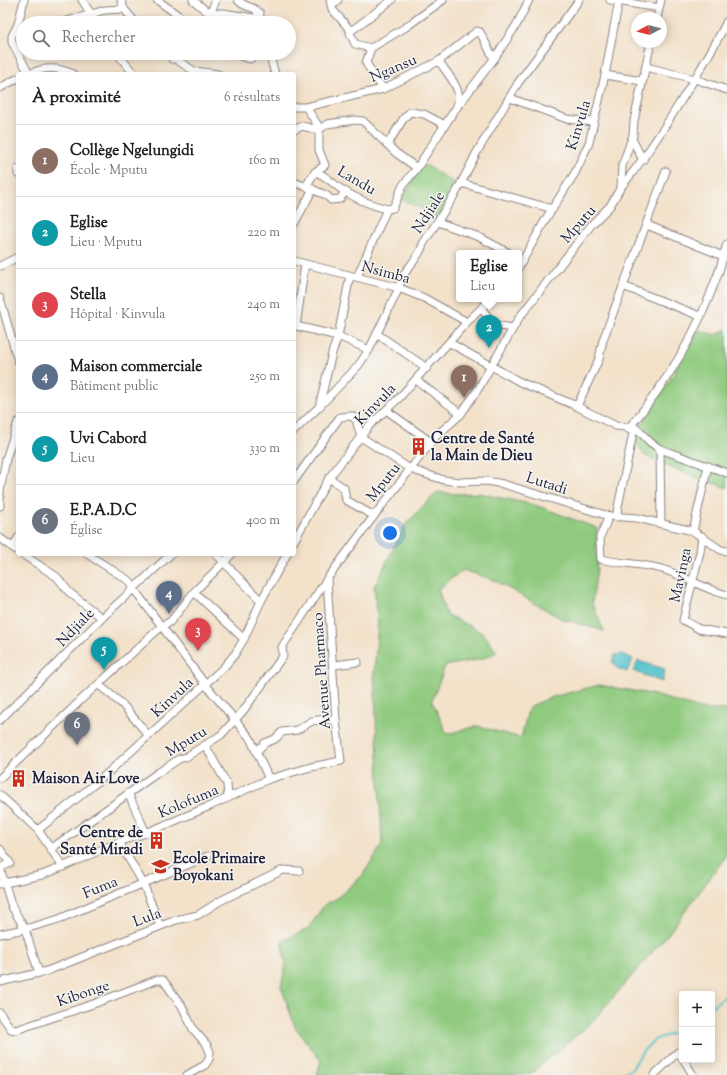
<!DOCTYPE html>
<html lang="fr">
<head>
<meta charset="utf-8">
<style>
	:root { --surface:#fff; --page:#f6f6f6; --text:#202124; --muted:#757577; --line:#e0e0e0; --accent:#7c3aed }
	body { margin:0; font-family:"Sorts Mill Goudy",serif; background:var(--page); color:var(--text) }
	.controls { position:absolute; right:12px; bottom:12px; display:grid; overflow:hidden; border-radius:4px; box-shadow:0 2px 10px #0003 }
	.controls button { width:36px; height:36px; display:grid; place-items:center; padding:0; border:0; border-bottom:1px solid var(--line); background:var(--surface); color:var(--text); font:20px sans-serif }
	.compass { position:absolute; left:631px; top:12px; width:36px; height:36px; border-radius:50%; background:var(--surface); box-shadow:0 2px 10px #0003; rotate:263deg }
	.you { position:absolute; left:390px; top:533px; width:14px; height:14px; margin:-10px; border:3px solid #fff; border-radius:50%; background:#1a73e8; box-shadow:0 0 0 6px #1a73e833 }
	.badge { display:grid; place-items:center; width:26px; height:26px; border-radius:50%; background:var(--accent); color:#fff; font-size:13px; font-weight:700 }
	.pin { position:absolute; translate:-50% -33px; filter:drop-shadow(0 1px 2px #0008) }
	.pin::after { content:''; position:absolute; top:21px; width:14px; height:12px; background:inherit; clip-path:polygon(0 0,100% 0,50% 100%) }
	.popup { position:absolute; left:456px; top:250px; width:66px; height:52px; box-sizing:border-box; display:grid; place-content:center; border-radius:4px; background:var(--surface); filter:drop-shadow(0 1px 3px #0005); font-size:13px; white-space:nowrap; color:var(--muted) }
	.popup b { font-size:15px; color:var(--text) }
	.popup::after { content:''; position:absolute; left:50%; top:100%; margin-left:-8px; border:8px solid transparent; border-top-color:var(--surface) }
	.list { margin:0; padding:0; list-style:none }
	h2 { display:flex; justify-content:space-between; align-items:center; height:52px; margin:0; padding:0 16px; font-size:17px }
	h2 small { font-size:13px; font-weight:400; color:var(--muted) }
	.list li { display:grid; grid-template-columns:26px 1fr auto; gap:12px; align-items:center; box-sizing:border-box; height:72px; padding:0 16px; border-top:1px solid var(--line) }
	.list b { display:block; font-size:15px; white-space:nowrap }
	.list p { margin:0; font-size:13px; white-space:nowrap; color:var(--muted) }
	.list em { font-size:13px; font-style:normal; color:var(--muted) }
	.icon { flex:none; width:22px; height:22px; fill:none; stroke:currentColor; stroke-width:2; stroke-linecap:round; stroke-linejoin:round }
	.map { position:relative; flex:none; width:727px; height:1075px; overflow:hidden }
	.search { position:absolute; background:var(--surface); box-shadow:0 2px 10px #0003; left:16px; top:16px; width:280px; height:44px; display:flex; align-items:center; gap:10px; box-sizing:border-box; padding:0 14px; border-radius:22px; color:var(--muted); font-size:15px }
	.panel { position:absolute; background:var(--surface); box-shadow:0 2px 10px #0003; left:16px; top:72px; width:280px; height:484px; border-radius:4px }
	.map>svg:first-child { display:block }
</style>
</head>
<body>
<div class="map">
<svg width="727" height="1075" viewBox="0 0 727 1075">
	<rect width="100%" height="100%" fill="#f6f6f2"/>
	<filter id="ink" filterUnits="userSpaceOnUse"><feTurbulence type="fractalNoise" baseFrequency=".025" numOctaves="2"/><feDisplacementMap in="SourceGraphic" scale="8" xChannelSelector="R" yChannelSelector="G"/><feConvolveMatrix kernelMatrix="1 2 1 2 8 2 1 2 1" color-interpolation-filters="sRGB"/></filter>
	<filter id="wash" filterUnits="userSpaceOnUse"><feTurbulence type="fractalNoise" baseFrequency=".012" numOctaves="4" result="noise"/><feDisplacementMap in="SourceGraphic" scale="16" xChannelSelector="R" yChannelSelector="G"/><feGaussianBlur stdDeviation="0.9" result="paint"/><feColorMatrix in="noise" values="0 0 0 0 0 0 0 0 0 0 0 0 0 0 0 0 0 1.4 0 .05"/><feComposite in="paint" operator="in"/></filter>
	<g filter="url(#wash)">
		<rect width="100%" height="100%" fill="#f3e1c9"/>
		<g fill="#90ca7f" stroke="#59765d">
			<path d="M426,165L457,185L437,220L434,214L402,200L418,171Z"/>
			<path d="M694,329L716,335L727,329V488L669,467L644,455L635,440L641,426L674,373Z"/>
			<path d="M437,492L455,494L478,493L535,505L597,528L596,543L597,569L592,603L604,631L562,619L494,580L463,570L438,589L446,614L483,633L497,652L482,659L445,666L432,701L447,734L477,726L521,738L529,707L549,698L599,685L651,694L700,709L727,710V855L669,933L590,1024L529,1075H317L321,1061L295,1027L281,986L286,964L281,942L309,928L324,905L336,899L362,876L382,845L374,674L378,622L374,587L405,525Z"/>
		</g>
		<g fill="#57c5cc" stroke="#3c7484">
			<path d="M622,654L633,659L627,672L617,668L612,661L615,655Z"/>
			<path d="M638,661L665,669L662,682L633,671Z"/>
		</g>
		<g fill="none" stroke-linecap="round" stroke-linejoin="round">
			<g stroke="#57c5cc" stroke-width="2">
				<path d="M712,1006L727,995"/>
				<path d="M618,1075L632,1069L642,1052L654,1040L682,1030"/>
			</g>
		</g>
	</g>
	<g filter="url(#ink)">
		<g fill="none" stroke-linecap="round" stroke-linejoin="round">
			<defs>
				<g id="street">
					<path d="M24,0L18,24L12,36V42L29,74"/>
					<path d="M82,0L97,23"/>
					<path d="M121,0L124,9L136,23"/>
					<path d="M157,0L189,23"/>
					<path d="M193,0L210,14L223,13L255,18L260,13"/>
					<path d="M238,0C248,12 256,0 262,23"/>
					<path d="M330,0L332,9L351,31L350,33L355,44L371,48L366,63L383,89"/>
					<path d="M610,0L659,8"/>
					<path d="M331,3H336L338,0"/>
					<path d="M657,18L661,0"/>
					<path d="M60,23L105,10L124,9"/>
					<path d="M209,23L210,14L216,0"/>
					<path d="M351,31L392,0"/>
					<path d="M371,48L406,27L443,0"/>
					<path d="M117,53L134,74"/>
					<path d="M166,53L194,71L218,74"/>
					<path d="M231,53L250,59L258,53"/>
					<path d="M269,53L275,74"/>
					<path d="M172,59L178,53"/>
					<path d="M439,61C447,74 464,90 457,105"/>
					<path d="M646,67L695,79L727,90"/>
					<path d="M29,74C43,67 59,67 73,74"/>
					<path d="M605,75L642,81"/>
					<path d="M0,88L18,78"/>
					<path d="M510,98L567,119L593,122"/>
					<path d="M294,107H306L319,127V150L325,165L315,172L306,186"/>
					<path d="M306,107L383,89L439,61L477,31L480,32L494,59"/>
					<path d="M294,130L302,126L319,130L327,124L355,120L363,121L396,153L417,168"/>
					<path d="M632,139L643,160"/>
					<path d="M387,145L404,118L410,112L424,114L445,125"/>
					<path d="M18,169V174"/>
					<path d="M315,172C325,174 333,184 341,189C356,199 371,205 387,209"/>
					<path d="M294,182L326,195L331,200L340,199L345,192"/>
					<path d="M461,183L553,209"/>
					<path d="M621,187C643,161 661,133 679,104C696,77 713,50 727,21"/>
					<path d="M438,222L479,237L509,253"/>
					<path d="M294,224L313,189"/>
					<path d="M647,225L723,256"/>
					<path d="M294,261L399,288L424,298L467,322"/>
					<path d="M305,264L296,326L338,336L369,350"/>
					<path d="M0,266L18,257"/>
					<path d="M519,267L547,217L575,173L589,143L605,75L619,0"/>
					<path d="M357,277L387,209L393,208L403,185L417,168L454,111L494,59L517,24L529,0"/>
					<path d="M623,286L700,316"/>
					<path d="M0,298L18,361"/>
					<path d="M482,309L494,325L513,328"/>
					<path d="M377,334L427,368"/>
					<path d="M450,343L520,382L574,405L616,426L636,428L650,442L660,449L727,473"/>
					<path d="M416,380L461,414"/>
					<path d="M574,405L578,404L599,359L603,340L666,171"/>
					<path d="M319,407L332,353L338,336L350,276"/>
					<path d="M386,410L431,442"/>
					<path d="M628,429C665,385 697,333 716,279C721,268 723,255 727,244"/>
					<path d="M294,431L319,407L358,366L369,350L399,288C401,270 419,261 423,244L457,191L477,152L518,83L579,0"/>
					<path d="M660,449L661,524"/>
					<path d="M329,478L344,488L346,500L374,516"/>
					<path d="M294,481L340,417L352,416L356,420L361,437L410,469L444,480L460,482L487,481L503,484L609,516L637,518L693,531L721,550L727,551"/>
					<path d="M0,506V491L6,459L18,422"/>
					<path d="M609,516L600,537L601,559C620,564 642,563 662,569C685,576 703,589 727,595"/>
					<path d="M616,517L634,428"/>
					<path d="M693,531L708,466"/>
					<path d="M702,536L700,552L683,620L699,629L727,634"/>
					<path d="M0,538L18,551"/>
					<path d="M294,541L329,478L369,426L399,398L467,322L491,299"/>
					<path d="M13,548L18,538"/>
					<path d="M22,554L57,577L69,592L102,618"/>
					<path d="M87,554L131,582L133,588L205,684L250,738L269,779"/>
					<path d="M216,554L261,601"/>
					<path d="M194,592L244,639"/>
					<path d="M334,665L358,662"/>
					<path d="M99,685L122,704L149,736"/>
					<path d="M0,720L102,618L171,554"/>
					<path d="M205,745L227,784L228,798"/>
					<path d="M257,751L265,743L275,739L282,732L297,730L312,721L326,719L336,721"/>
					<path d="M0,778L82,699L163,625L170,622L194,592L232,554"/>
					<path d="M128,793L146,833"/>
					<path d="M0,795L38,830L63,867"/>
					<path d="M38,830L102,778L224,667L235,654L244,639L261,601L287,554"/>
					<path d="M119,842L143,883L160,926"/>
					<path d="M52,848L156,774L179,759L186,757L221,735L243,711L283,656L282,647L327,579L374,516L436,436L461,414L478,389L519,318L592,224L610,206L621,187L622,166L633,135L634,121L651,42"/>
					<path d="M0,849L10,863L0,868L12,907L25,929L39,973"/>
					<path d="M0,884L42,875L60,868L119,842L146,833L210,806L269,779L311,767L341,761L336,721L327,579"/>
					<path d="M0,934L25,929L59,919L208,856"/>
					<path d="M0,982L47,971L176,920L198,915L220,901L283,870L299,871"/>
					<path d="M0,1013L11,1029L16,1030L96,1003L156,980H163L182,1006L193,1029L207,1045L210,1052L209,1059L205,1065L187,1075"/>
					<path d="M684,1060L693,1075"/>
					<path d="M654,1075L678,1052L682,1057"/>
				</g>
			</defs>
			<use href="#street" stroke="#8a8282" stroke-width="9"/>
			<use href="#street" stroke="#fff" stroke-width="7"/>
		</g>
	</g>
	<defs>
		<symbol id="building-bare" viewBox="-9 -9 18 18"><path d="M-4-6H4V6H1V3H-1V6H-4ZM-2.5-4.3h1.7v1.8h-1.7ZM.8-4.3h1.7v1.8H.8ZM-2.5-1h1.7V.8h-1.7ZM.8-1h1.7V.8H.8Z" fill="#c8321e" stroke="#f6f6f2" stroke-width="2.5" paint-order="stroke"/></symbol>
		<symbol id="school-bare" viewBox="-9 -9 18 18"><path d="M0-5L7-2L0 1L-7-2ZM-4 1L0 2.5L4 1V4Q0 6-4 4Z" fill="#c8321e" stroke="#f6f6f2" stroke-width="2.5" paint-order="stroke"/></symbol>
	</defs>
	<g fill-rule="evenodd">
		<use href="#building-bare" x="406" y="434" width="25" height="25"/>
		<use href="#building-bare" x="6" y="766" width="25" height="25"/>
		<use href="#building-bare" x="144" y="828" width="25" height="25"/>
		<use href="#school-bare" x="148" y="854" width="25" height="25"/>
	</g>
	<g text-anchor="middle" stroke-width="3" stroke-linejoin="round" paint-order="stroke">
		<g font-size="15" fill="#22223b" stroke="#f6f6f2">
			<text transform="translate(393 68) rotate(-23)" y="5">Ngansu</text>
			<text transform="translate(578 125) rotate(-73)" y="5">Kinvula</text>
			<text transform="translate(357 180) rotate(30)" y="5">Landu</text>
			<text transform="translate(428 212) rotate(-57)" y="5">Ndjiale</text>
			<text transform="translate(578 224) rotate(-49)" y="5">Mputu</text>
			<text transform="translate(386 272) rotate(15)" y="5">Nsimba</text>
			<text transform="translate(375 404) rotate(-46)" y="5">Kinvula</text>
			<text transform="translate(383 482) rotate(-52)" y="5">Mputu</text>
			<text transform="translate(547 483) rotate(18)" y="5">Lutadi</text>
			<text transform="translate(680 575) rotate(-78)" y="5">Mavinga</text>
			<text transform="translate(75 627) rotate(-46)" y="5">Ndjiale</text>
			<text transform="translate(321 671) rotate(-94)" y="5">Avenue Pharmaco</text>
			<text transform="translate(172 697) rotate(-43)" y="5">Kinvula</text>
			<text transform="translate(186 741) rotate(-31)" y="5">Mputu</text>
			<text transform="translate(188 801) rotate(-23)" y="5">Kolofuma</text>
			<text transform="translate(100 887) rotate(-22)" y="5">Fuma</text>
			<text transform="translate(147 917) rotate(-21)" y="5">Lula</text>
			<text transform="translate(83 993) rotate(-19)" y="5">Kibonge</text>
		</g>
		<g font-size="15" font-weight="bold" fill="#22223b" stroke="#f6f6f2" text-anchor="start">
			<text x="431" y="443">Centre de Santé<tspan x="431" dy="17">la Main de Dieu</tspan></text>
			<text x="32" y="783">Maison Air Love</text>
			<text x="143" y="837" text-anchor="end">Centre de<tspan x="143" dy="17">Santé Miradi</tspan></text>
			<text x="173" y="863">Ecole Primaire<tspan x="173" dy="17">Boyokani</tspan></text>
		</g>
	</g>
</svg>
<div class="controls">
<button>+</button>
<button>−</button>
</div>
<svg class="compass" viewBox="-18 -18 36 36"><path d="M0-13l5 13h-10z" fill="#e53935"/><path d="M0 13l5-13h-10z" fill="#757577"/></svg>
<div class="you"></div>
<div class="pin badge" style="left:464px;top:398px;background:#8d6e63">1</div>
<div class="pin badge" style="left:489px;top:348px;background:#0f9aa8">2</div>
<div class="popup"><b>Eglise</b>Lieu</div>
<div class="pin badge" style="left:198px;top:651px;background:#e0444e">3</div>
<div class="pin badge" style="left:169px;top:614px;background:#5c6f8a">4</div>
<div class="pin badge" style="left:104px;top:670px;background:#0f9aa8">5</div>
<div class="pin badge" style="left:77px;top:745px;background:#6b7280">6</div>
<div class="search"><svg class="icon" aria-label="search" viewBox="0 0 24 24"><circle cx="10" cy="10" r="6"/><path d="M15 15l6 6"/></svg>Rechercher</div>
<section class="panel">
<h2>À proximité<small>6 résultats</small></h2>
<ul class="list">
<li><span class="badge" style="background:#8d6e63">1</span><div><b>Collège Ngelungidi</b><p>École · Mputu</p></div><em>160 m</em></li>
<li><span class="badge" style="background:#0f9aa8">2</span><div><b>Eglise</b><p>Lieu · Mputu</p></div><em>220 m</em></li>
<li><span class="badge" style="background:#e0444e">3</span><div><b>Stella</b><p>Hôpital · Kinvula</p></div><em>240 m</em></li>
<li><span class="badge" style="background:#5c6f8a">4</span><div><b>Maison commerciale</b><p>Bâtiment public</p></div><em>250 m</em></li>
<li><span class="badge" style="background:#0f9aa8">5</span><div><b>Uvi Cabord</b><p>Lieu</p></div><em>330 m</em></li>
<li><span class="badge" style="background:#6b7280">6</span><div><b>E.P.A.D.C</b><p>Église</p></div><em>400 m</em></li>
</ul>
</section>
</div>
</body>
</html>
